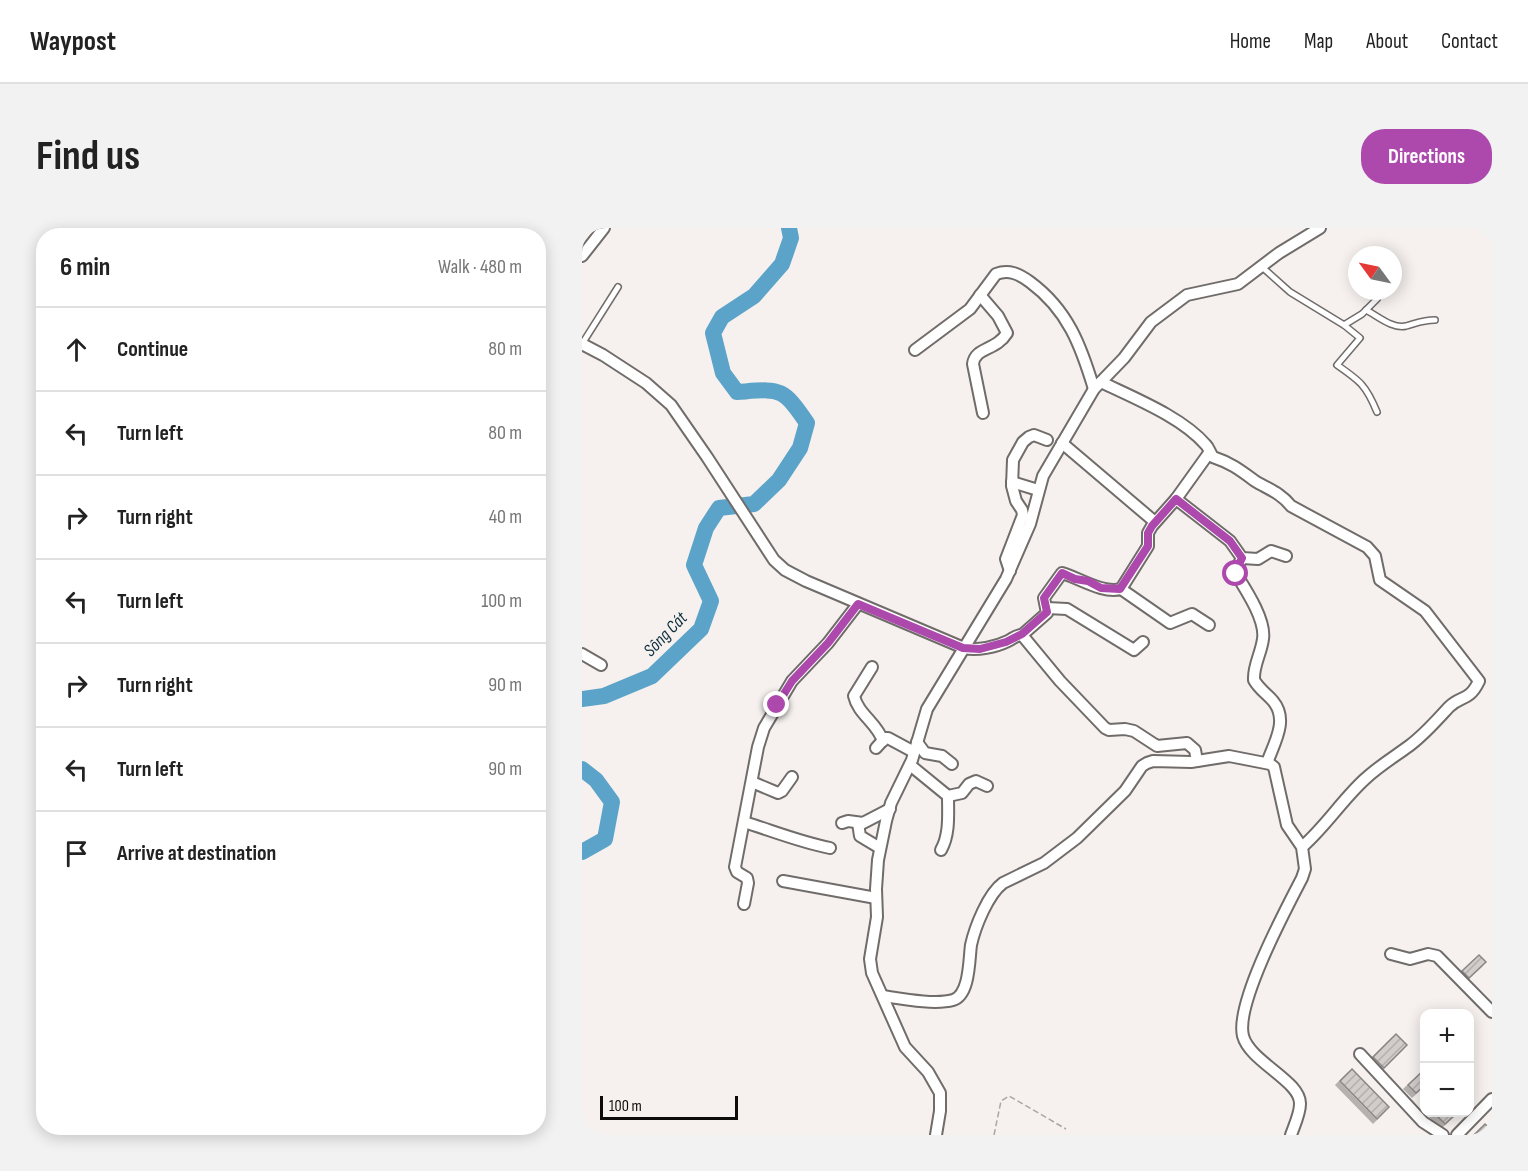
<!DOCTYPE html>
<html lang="en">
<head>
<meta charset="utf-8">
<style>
	:root { --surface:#fff; --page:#f2f2f2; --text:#222; --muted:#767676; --line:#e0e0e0; --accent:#ad48ad }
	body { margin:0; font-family:"Sofia Sans Condensed",sans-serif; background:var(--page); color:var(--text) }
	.controls { position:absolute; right:18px; bottom:18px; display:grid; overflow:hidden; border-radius:12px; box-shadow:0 3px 15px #0003 }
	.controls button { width:54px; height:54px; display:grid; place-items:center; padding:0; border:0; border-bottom:2px solid var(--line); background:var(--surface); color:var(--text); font:30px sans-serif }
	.compass { position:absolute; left:766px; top:18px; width:54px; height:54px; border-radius:50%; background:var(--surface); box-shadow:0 3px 15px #0003; rotate:303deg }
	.scale { position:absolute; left:18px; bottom:15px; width:138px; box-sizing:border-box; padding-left:6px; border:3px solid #0d0c0b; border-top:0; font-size:16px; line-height:21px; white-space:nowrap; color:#0d0c0b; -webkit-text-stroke:4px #f6f1ee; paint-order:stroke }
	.stop { position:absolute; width:18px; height:18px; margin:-14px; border:4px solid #ad48ad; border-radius:50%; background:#fff }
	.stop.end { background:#ad48ad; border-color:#fff; box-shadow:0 2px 6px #0008 }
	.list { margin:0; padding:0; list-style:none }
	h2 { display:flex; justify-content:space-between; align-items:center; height:78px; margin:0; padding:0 24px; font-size:26px }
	h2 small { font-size:20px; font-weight:400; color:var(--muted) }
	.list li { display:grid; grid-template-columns:39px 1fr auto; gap:18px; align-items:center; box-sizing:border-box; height:84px; padding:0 24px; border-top:2px solid var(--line) }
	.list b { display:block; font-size:22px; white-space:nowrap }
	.list em { font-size:20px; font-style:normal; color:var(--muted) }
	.icon { flex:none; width:33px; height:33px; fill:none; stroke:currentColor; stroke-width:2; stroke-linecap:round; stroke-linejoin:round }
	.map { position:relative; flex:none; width:910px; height:907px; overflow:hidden; border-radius:24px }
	header { display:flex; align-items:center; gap:36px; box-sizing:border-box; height:84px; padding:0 30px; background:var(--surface); border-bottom:2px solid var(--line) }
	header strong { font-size:28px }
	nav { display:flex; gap:33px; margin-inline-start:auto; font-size:21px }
	.intro { display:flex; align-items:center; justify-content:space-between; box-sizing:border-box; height:144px; padding:0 36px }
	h1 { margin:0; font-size:42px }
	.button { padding:15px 27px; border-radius:24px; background:var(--accent); color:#fff; font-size:21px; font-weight:700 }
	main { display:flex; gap:36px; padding:0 36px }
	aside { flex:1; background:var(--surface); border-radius:24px; box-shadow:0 3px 15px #0003 }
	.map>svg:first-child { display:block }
</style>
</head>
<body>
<header>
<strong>Waypost</strong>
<nav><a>Home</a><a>Map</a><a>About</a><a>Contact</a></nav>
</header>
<div class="intro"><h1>Find us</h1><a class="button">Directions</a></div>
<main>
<aside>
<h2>6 min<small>Walk · 480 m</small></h2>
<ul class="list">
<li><svg class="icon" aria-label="ahead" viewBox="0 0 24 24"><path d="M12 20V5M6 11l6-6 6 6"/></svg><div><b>Continue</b></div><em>80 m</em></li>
<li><svg class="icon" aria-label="left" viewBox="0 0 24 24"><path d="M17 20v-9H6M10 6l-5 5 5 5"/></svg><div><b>Turn left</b></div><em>80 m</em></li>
<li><svg class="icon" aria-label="right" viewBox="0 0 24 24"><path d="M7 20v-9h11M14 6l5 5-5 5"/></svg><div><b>Turn right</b></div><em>40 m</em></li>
<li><svg class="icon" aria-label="left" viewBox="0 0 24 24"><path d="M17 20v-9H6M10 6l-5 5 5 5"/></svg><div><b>Turn left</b></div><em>100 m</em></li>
<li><svg class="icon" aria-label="right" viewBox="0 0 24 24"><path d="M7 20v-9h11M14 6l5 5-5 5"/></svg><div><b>Turn right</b></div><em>90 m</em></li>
<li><svg class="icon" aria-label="left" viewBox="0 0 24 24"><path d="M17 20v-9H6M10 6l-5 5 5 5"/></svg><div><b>Turn left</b></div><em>90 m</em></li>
<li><svg class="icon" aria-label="arrive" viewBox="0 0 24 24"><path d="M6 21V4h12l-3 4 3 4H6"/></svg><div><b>Arrive at destination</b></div></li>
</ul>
</aside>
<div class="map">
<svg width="910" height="907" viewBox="0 0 910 907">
	<defs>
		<pattern id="building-hatch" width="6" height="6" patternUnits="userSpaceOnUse" patternTransform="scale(1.5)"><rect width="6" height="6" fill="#d2cdcb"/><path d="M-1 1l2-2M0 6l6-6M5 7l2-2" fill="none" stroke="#b3afad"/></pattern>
		<filter id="shadow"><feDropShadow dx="-4" dy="4" stdDeviation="0" flood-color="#0004"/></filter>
	</defs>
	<rect width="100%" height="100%" fill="#f6f1ee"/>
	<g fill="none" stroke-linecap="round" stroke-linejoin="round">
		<g stroke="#5ca3c9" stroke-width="16">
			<path d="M0,471L22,468L70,448L119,401L129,373L112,337L124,300L137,280L172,276L197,252L218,220L225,195C200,158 198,161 155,164L141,145L131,105L140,89L172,68L200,36L209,10L207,0"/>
			<path d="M0,541L14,552L30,574L23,611L0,624"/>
		</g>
	</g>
	<g fill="url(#building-hatch)" stroke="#8b8785" stroke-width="1.5" filter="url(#shadow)">
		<path d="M897,727L904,734L887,750L880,743Z"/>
		<path d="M814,806L825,817L802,840L791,829Z"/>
		<path d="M770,841L807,879L795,891L758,853Z"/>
		<path d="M843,841V857L834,865L826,857Z"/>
		<path d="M852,885H875L863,896Z"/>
		<path d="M903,896L910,902V907H892Z"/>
	</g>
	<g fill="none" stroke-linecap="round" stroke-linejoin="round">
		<defs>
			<g id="service">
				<path d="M680,39L708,64L762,97L780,86L795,71"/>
				<path d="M784,82C796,88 810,101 824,98C835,95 841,92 853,92"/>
				<path d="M762,97L778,110L755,137C778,153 784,157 795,184"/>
				<path d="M0,116L36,59"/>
			</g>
			<g id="minor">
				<path d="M0,28L22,0"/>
				<path d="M398,67L416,88L425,105C414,123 393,119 391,136L401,185"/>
				<path d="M0,116L21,127L64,155L89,177L125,229L192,332L203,342L224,353L382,420C395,423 414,419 426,413C432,410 434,407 440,407L478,453L523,500L527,502L543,501L552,503L575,518L605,515L613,522L615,533"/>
				<path d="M333,122L388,81L414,46C427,41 437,46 448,54C486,82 499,118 512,161"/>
				<path d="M519,154C552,170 600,189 624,217C627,220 628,225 631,229C649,235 658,242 673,253C686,261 699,265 709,278L785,319L793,328L798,352L843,383L897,453C887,474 879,467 867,479C854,493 842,507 827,518C812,529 797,538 783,551C760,572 744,598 720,619"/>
				<path d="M480,215L573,294"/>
				<path d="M430,254L456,262"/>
				<path d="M594,271L648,313L660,330L676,331L689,323L704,328"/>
				<path d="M660,330L654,342V346C664,362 684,392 681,411C679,426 671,438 672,452C677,461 685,466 691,473C707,492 692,515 685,535"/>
				<path d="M428,343L424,331L441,287L440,282L434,273L430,258L431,232L441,214L447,209L452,207L465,212"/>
				<path d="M539,361L588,395L610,386L627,397"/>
				<path d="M465,380L485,381L552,422L561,414"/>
				<path d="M440,407L465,385L462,370L480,345C497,350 521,366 539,361L566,318V305L570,298L594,271L627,225"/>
				<path d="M0,426L19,437"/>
				<path d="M290,439L272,468C276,486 295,495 301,513"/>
				<path d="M335,514L343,525L360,528L370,536"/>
				<path d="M294,520L303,510H306L332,524"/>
				<path d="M328,537L366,568L380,565L387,556L394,553L405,558"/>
				<path d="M170,554L196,565L200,563L210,549"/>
				<path d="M162,594C191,603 218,614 248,620"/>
				<path d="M260,595L266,593L281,595L308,581"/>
				<path d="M276,595L278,608L298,620"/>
				<path d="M359,622C368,606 366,586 366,568"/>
				<path d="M201,653L294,670"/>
				<path d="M162,676L166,655L165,650L155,644L153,639L176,519L182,500L210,453L246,415L276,376"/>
				<path d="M809,726L828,731L846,726L855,728L910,784"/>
				<path d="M301,768C321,771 353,777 371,772C388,767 387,731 389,717C393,699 406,666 421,655L462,635L495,610L543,563L560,538L565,535L571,533L609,534L647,528L688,536L692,539L705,597L720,619L723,641L720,650C704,681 653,776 661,808C668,834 719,853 718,876C718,886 712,898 709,907"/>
				<path d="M778,826L841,894L861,907"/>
				<path d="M354,907L358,883V865L346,844L323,819L290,745L288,731L295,689L294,661L296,632L304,593L309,575L330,532L345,481L424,351L448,296L461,248L512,161L542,130L569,94L605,67L656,56L697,25L738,0"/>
				<path d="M875,907L910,871"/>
			</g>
		</defs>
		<use href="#service" stroke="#706c6a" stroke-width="8"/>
		<use href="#minor" stroke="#706c6a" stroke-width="14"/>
		<path stroke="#aaa6a4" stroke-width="1.5" stroke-dasharray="6 3" stroke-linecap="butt" d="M412,907L419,873L427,868L484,901"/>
		<use href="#service" stroke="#fff" stroke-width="5"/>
		<use href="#minor" stroke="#fff" stroke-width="10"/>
	</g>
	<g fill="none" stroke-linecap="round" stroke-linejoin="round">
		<path stroke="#ad48ad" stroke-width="8" d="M195,477L210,453L246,415L276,376L381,420L398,421L424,414L440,406L465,384L462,370L480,345L493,351L506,353L519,360L538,361L566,318V305L570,298L594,271L648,313L660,330L654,342V346"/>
	</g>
	<g text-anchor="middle" stroke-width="6" stroke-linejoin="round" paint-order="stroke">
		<g font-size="18" font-style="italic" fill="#0e2f3f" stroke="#f6f1ee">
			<text transform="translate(83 406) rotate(-46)" y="6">Sông Cát</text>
		</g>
	</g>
</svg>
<div class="controls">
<button>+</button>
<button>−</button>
</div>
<svg class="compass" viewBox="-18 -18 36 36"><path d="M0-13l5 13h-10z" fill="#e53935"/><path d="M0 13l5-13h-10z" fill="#767676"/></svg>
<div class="scale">100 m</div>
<div class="stop" style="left:654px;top:346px"></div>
<div class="stop end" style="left:195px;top:477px"></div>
</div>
</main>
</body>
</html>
